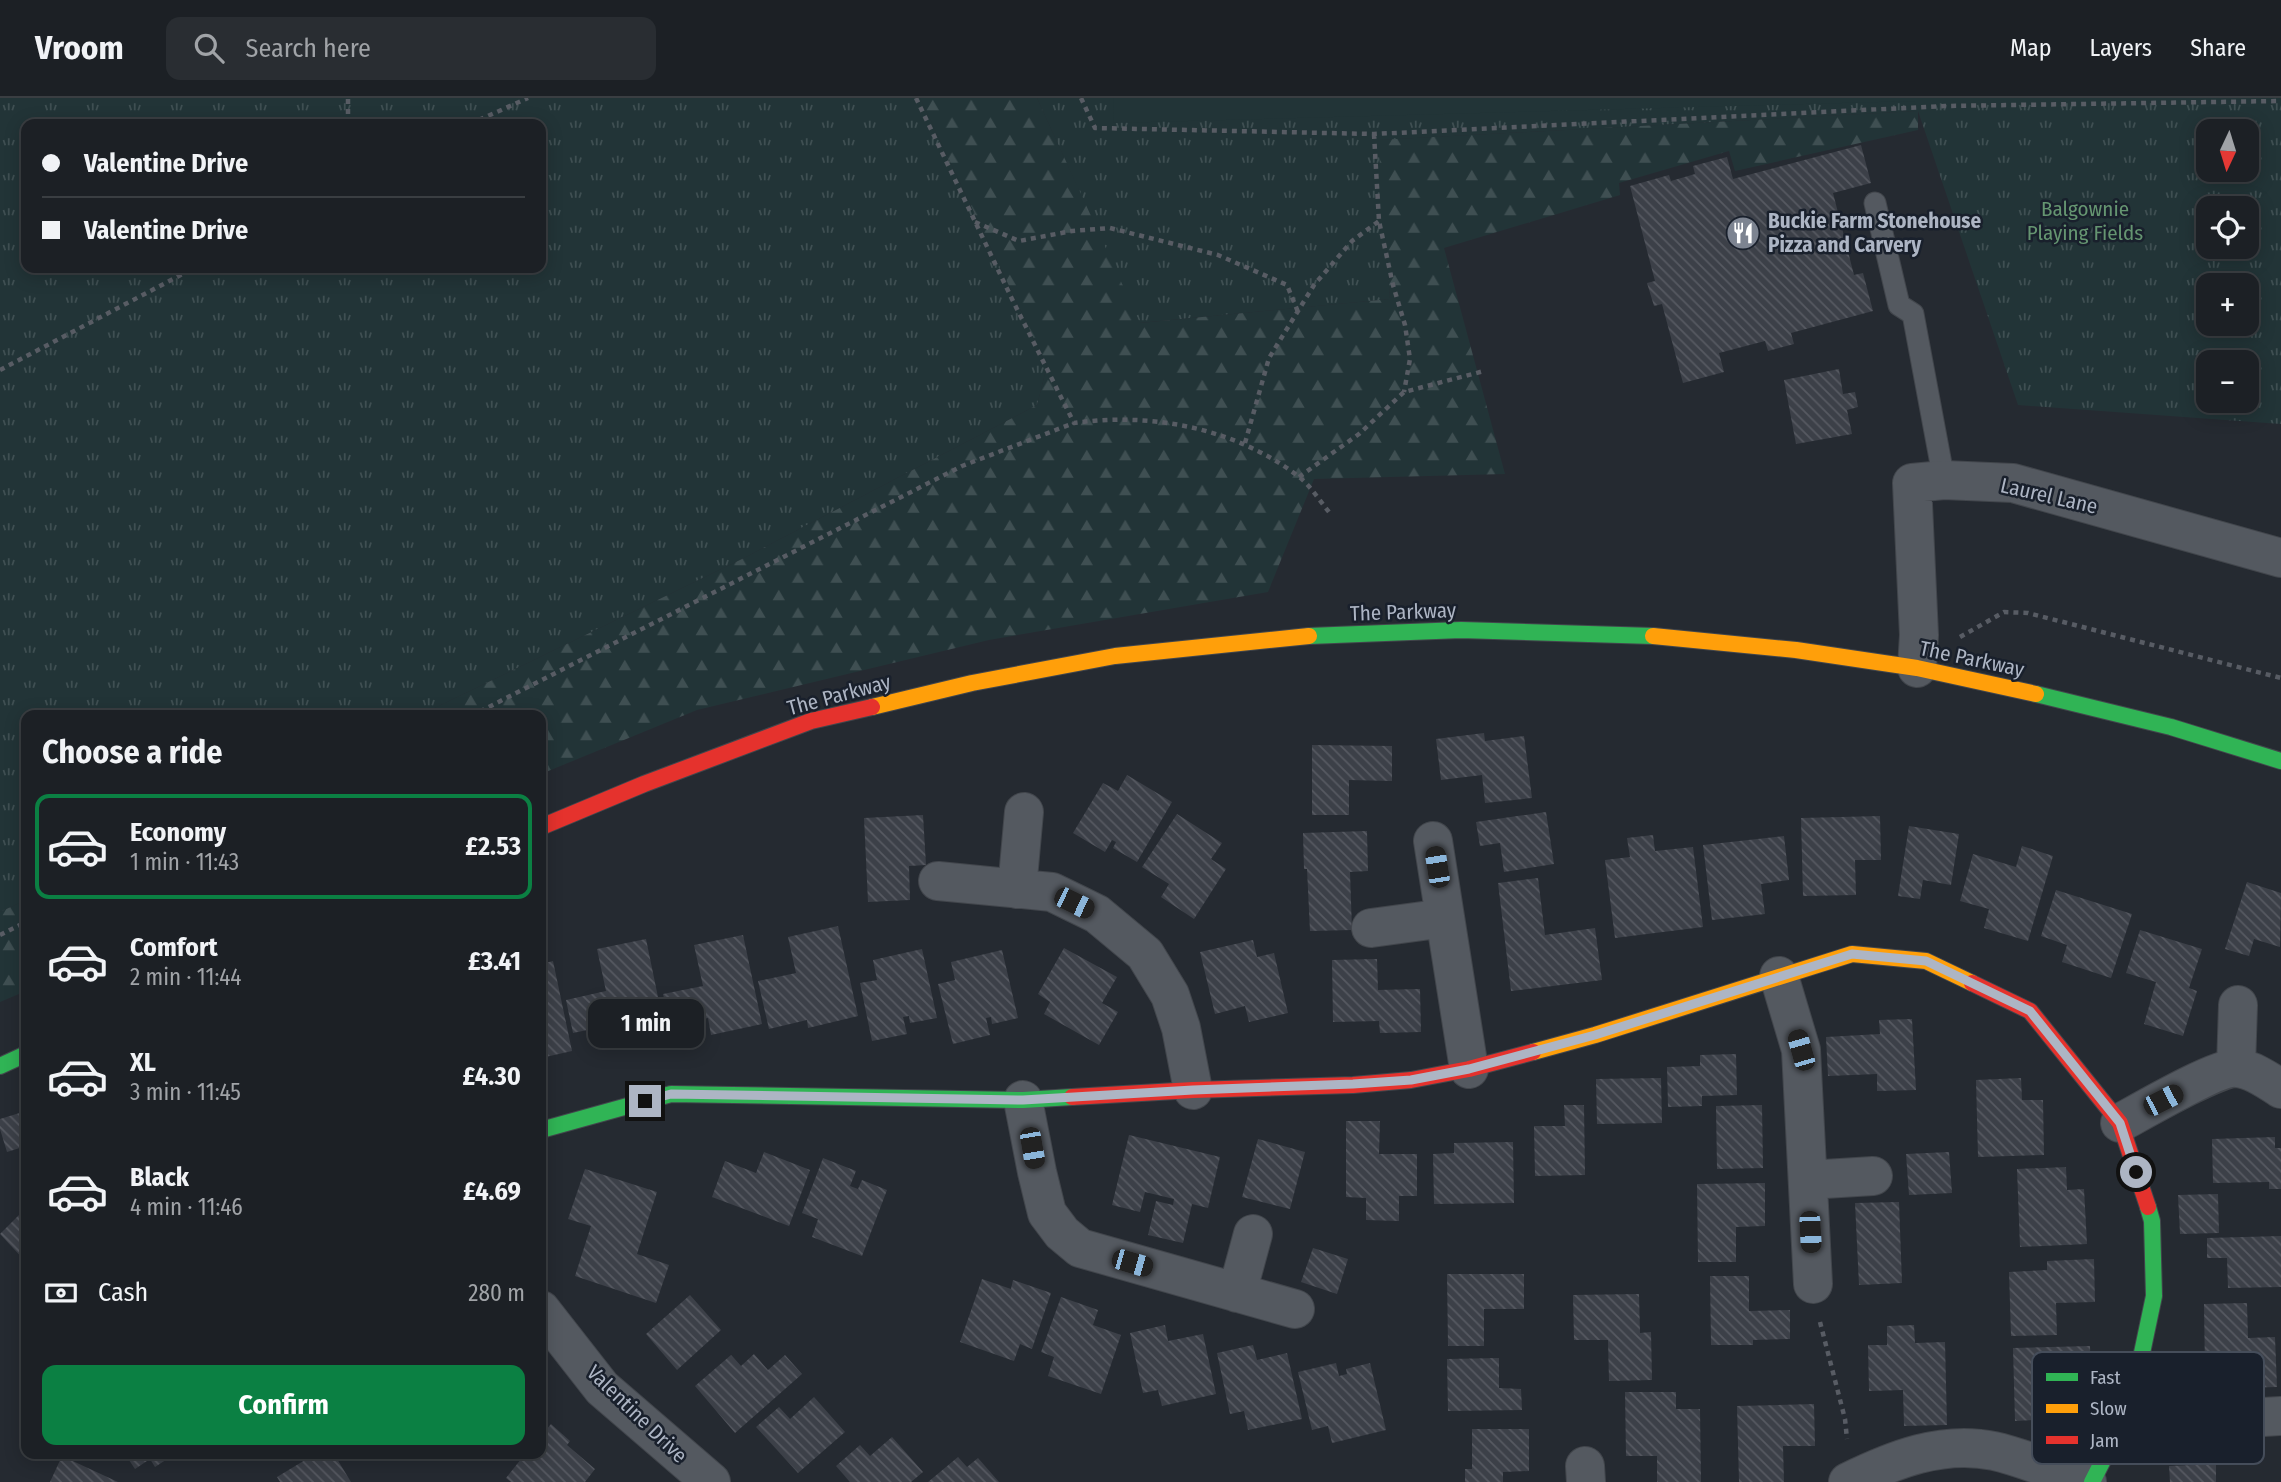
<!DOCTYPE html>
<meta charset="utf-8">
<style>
:root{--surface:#1c2025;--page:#292d32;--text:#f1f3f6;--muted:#a0a3a7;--line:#3a3e42;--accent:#0b8043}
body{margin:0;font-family:"Fira Sans Condensed",sans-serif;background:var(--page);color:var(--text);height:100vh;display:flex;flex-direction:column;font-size:26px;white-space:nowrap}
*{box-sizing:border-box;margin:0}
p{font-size:23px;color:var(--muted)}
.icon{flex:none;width:38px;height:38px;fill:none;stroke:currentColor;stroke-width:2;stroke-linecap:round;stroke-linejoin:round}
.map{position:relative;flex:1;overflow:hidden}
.details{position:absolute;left:21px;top:612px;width:525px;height:749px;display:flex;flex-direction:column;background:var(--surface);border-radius:14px;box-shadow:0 4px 18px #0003,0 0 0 2px var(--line)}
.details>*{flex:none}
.guide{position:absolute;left:21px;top:21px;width:525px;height:154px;border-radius:14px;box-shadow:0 4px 18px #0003,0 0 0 2px var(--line);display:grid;align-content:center;height:154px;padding:0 21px;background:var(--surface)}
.needle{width:46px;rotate:184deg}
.fabs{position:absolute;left:2196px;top:21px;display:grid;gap:14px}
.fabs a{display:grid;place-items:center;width:63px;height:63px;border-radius:14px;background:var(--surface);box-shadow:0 4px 18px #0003,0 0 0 2px var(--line);font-size:35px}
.end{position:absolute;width:32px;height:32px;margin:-16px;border:9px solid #adb5c4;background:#111;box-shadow:0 0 0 4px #111}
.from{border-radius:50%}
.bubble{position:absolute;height:49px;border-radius:14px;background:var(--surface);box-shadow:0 4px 18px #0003,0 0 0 2px var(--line);font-size:23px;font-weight:700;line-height:49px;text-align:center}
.car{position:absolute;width:21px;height:42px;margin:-21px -10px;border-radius:9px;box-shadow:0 0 5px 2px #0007;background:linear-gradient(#222 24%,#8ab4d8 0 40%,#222 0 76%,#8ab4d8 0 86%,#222 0)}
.guide b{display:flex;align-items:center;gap:24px;height:66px;font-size:26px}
.guide b+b{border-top:2px solid var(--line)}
.guide i{width:18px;height:18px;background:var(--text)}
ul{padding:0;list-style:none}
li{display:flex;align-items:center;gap:21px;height:105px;margin:0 14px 10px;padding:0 7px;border:4px solid transparent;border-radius:14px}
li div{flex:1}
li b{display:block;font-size:26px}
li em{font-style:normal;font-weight:700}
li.selected{border-color:var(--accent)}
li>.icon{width:63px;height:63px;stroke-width:1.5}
h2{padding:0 21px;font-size:32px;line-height:84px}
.pay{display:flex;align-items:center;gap:18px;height:77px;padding:0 21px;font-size:26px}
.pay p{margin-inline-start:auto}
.cta{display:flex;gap:14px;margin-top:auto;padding:14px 21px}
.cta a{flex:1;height:80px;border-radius:14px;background:var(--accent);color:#fff;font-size:28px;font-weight:700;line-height:80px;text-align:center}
header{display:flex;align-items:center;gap:42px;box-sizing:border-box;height:98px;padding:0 35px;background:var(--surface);border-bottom:2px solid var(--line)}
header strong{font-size:33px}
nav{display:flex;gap:38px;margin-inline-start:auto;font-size:24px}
.search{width:490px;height:63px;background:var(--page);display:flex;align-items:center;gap:18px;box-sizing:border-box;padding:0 24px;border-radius:14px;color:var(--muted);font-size:26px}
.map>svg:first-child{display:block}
</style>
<header>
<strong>Vroom</strong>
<div class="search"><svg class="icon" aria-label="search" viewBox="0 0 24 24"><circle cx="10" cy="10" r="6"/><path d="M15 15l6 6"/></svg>Search here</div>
<nav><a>Map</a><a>Layers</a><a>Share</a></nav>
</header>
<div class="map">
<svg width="2281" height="1384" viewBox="0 0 2281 1384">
<defs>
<pattern id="grass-tufts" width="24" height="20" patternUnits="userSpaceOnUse" patternTransform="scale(1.75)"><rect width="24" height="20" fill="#223437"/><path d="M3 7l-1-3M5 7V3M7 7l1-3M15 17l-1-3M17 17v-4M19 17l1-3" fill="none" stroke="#3f4f52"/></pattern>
<pattern id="forest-firs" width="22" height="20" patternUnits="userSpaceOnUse" patternTransform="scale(1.75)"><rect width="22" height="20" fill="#223437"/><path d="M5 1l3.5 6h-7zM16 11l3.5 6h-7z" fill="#3f4f52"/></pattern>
<pattern id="building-back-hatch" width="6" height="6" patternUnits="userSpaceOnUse" patternTransform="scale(1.75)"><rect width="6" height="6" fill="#3c4048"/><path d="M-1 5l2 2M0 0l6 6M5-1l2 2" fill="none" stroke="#565961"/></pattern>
</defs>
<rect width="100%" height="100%" fill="#252a31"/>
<path fill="url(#grass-tufts)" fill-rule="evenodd" d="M0,0H920L1047,268L1037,307L742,461L418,618H26V802L0,814ZM26,26H541V170H26Z
M1037,0H2281V326L2018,307L1918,13L1379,42L1390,201L1139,225ZM2208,33H2247V72H2208ZM2208,110H2247V149H2208ZM2208,187H2247V226H2208ZM2208,264H2247V303H2208Z"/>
<path fill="url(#forest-firs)" d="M920,0H1037L1140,225L1390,201L1378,42L1918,13V32L1735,73L1729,53L1619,85L1620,97L1444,150L1505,376L1314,381L1268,494L989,542L697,612L541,676V618H418L742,461L1037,307L1047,268Z
M26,802V893L0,904V814Z"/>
<path fill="#223437" d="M1113,0H1916V3L1114,25Z"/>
<path fill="url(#building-back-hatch)" d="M1861,47L1871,85L1833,95L1854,177L1863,175L1873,213L1791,235L1794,246L1768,253L1765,243L1719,255L1724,274L1683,285L1662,206L1654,208L1647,185L1655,183L1630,88L1669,77L1671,83L1695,76L1693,68L1727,59L1733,81Z
M1839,271L1843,296L1855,294L1858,309L1847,312L1852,336L1796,346L1784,282Z
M1484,635L1485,643L1524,638L1532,700L1485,705L1482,677L1441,682L1436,641Z
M1312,647L1392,648V683L1349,682V717H1312Z
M1127,677L1172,704L1137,764L1113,750L1116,744L1112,742L1105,754L1073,735L1103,685L1118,693Z
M1546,714L1554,766L1504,774L1500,745L1480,748L1476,724Z
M1177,716L1222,745L1211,761L1226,771L1194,821L1161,799L1169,786L1142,769Z
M923,717L926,767L909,768L910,802L868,804L864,720Z
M1880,718L1881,762H1855L1856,797L1803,798L1801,720Z
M1909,728L1959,736L1951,787L1923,782L1920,801L1898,798Z
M1367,733L1368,773L1350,774L1352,832L1310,833L1307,771H1304L1303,735Z
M1653,737L1655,753L1693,749L1703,829L1615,840L1605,762L1630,759L1627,740Z
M1784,738L1789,782L1761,786L1765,816L1712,822L1703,747Z
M2022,748L2053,758L2028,843L1984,830L1989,811L1960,803L1973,756L2016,769Z
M1538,780L1545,837L1595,830L1602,882L1511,893L1498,785Z
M2247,784L2281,795L2280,849L2254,841L2249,858L2225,851Z
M2056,792L2132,816L2111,880L2062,864L2067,847L2041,838Z
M838,828L858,918L808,930L807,922L769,931L758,883L796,875L788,839Z
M2140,832L2202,851L2189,890L2197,893L2183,938L2144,926L2156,884L2126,875Z
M743,837L762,926L711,937L708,920L670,928L663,896L703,888L694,847Z
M646,841L665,933L615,943L611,927L573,935L566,902L606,893L597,851Z
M1253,842L1257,859L1274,855L1288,915L1249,924L1245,908L1215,916L1200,854Z
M1064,850L1117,879L1102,905L1118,914L1099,947L1044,916L1050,904L1038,896Z
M922,851L937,920L910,925L909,918L903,919L907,936L872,943L860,885L877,882L873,862Z
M1002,852L1018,920L992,926L991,919L986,920L990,937L953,946L938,886L955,882L951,864Z
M1377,861L1378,892L1420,891L1421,934L1380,935L1379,923L1333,924L1332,862Z
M553,863L572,953L541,960V866Z
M1912,921L1916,992L1877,993V976L1828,978L1826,939L1880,936L1879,922Z
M1736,956L1737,997L1702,998V1008L1668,1009L1667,969L1700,968V957Z
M1661,980L1662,1025L1597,1026L1596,981Z
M2021,980L2022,1002H2043L2044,1057L1978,1059L1976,982Z
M1564,1007H1584L1585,1077L1535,1078L1534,1028H1565Z
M1762,1007L1763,1070L1717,1071L1716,1008Z
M26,1013V1048L7,1054L0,1031V1021Z
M1346,1023H1380L1379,1056H1417V1098H1399V1123L1366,1122V1100L1346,1099Z
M1129,1037L1220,1059L1208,1110L1192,1106L1183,1145L1148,1137L1156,1103L1173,1107L1174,1101L1145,1094L1140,1114L1112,1107Z
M2275,1039V1050H2281V1091H2269V1084L2213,1085L2212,1041Z
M1258,1041L1305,1054L1290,1111L1242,1099Z
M1513,1044L1514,1105L1434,1106L1433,1056L1454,1055V1045Z
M764,1054L810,1072L789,1128L712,1099L725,1063L756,1075Z
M1949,1054L1952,1095L1909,1097L1906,1056Z
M823,1060L856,1073L850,1088L858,1091L862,1082L887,1092L862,1158L812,1139L818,1121L802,1115Z
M2066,1069L2067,1092L2084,1091L2087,1146L2020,1149L2017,1071Z
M585,1071L657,1094L637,1156L669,1167L656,1205L575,1178L591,1128L568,1121Z
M1765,1085V1128L1736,1129V1164H1698L1697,1086Z
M2218,1096L2219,1135L2180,1136L2178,1097Z
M1899,1104L1902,1185L1859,1187L1855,1105Z
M20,1116L26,1123V1164L0,1136Z
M2281,1138V1189L2228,1190L2227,1160H2207V1140Z
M1313,1150L1348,1161L1337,1196L1301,1184Z
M2094,1161L2095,1204L2056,1205L2057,1237L2011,1238L2009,1174L2047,1172V1163Z
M1447,1176H1524V1211H1484V1248H1448Z
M1710,1178H1749V1213L1790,1212V1241L1753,1242V1247H1711Z
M982,1181L1011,1191L1013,1182L1051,1195L1032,1251L1020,1246L1014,1263L960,1244Z
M1639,1196L1640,1235L1651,1234L1652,1282L1609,1283L1608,1242H1574L1573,1197Z
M690,1197L721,1232L677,1272L646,1236Z
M1061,1199L1098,1212L1093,1227L1121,1237L1101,1296L1048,1278L1054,1259L1041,1254Z
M2247,1205L2248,1240L2275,1239L2277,1289L2241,1290V1283H2216V1273L2205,1274L2204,1206Z
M1165,1227L1168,1243L1203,1236L1216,1296L1162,1308L1158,1292L1143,1295L1130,1235Z
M1914,1227L1915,1245L1945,1244L1947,1327L1904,1328L1903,1292L1869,1293L1868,1247H1887V1228Z
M1253,1247L1257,1262L1287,1255L1302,1321L1248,1332L1244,1313L1230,1316L1217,1255Z
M2090,1248L2091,1283L2052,1284L2053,1321L2015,1323L2013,1250Z
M754,1256L768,1272L785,1257L802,1276L735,1335L695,1288L731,1257L741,1268Z
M1499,1260V1290L1521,1291L1522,1312L1448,1313L1447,1261Z
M1336,1265L1339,1278L1347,1276L1346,1271L1370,1265L1386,1332L1332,1345L1328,1328L1312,1332L1298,1274Z
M1625,1294H1676V1311H1700L1701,1384H1657V1358H1626Z
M814,1299L845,1334L798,1375L756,1329L779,1309L790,1321Z
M1814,1306L1815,1348H1783L1784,1384H1739L1737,1308Z
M551,1326L570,1343L567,1347L595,1371L585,1384H511L506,1380L525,1356H541V1338Z
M1472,1331H1529V1373L1503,1374V1384H1465V1371H1472Z
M892,1339L923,1374L911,1384H850L836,1368L860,1347L870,1358Z
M125,1356H175L155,1369L150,1361L135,1371Z
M315,1356H334L351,1384H280L277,1379Z
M62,1358L118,1384H50Z
M958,1359L967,1369L978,1360L999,1384H928Z
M2216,1366V1384H2170L2169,1368Z"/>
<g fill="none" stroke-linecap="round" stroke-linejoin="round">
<defs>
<path id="lane" d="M1875,105L1899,207L1913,216L1944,382"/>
<path id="street" d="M1917,570L1919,537L1912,385L1944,382L2013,385L2281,460
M1433,743L1469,971
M938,783L1052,794L1097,816L1145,856L1170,897L1181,930L1193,992
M1017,791L1024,714
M1371,830L1445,820
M1779,878L1801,952L1813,1186
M2236,969L2238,907
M1023,1002L1037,1074L1047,1115L1062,1135L1080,1150L1295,1211
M2120,1025C2140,1014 2219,968 2237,970C2252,971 2269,983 2281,991
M1808,1082L1873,1078
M1237,1195L1253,1136
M541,1212L602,1290L711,1384
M2131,1307L2263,1319L2281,1318
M1585,1368L1586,1384
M1848,1384C1893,1362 1942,1342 1994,1353C2025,1360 2056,1374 2087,1384"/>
<path id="fast" d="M1309,538L1461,532L1653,538
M2036,596L2171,629L2281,663
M0,968L26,956
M541,1032L671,996L1023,1002L1072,999
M2092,1384L2131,1307L2154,1198L2152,1123L2148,1109"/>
<path id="slow" d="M1653,538L1796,552L1917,570L2036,596
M872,609L972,585L1115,558L1309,538
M1533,954L1595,937L1852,856L1926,863L1972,885"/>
<path id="jam" d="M541,729L644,686L811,623L872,609
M1972,885L2030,913L2120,1025L2148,1109
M1072,999L1193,992L1353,987L1411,982L1469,971L1533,954"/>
</defs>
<use href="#lane" stroke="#42464c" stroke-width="23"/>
<use href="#street" stroke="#42464c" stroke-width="40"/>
<use href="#fast" stroke="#42464c" stroke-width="18"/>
<use href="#slow" stroke="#42464c" stroke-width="18"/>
<use href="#jam" stroke="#42464c" stroke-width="18"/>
<path stroke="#585c64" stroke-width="4.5" stroke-dasharray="5 5" stroke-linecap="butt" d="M916,0L1012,201L1074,325C1151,314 1235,330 1298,378C1310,387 1319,402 1329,414
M1081,0L1095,30L1374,36L1945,8L2281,3
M348,26V0
M470,26L528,0
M1374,36L1379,123L1393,187L1405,227L1410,261L1404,294
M975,124L1019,143L1072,133L1110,130L1218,157L1287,187L1298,214
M0,272L194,170
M1245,345L1269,260L1314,187L1352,143L1379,123
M1299,379L1359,336L1404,294L1484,273
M1960,539L2004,514L2028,515L2281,580
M471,618L962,368L1074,325
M0,837L26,824
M1820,1224L1845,1321L1847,1341"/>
<use href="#lane" stroke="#545960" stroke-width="21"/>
<use href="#street" stroke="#545960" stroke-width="38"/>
<use href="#fast" stroke="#30b455" stroke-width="16"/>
<use href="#slow" stroke="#ff9f0a" stroke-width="16"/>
<use href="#jam" stroke="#e5322d" stroke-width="16"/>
</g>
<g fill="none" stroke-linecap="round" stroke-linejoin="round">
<path stroke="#adb5c4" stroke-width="9" d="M645,1003L671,996L1023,1002L1193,992L1353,986L1411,982L1469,971L1595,937L1852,856L1926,863L2030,913L2120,1025L2136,1074"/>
</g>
<defs>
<symbol id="restaurant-disc" viewBox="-11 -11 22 22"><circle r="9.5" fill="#7d8491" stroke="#19202c"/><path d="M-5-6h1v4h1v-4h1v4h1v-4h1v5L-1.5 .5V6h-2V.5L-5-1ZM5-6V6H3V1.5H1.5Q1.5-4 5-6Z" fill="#fff"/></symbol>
</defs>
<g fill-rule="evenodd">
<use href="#restaurant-disc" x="1724" y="116" width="38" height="38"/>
</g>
<g text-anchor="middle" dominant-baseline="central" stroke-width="5" stroke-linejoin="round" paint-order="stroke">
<g font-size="21" fill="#659571" stroke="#19202c">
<text x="2085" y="111">Balgownie<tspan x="2085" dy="24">Playing Fields</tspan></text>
</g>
<g font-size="21" font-weight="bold" fill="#adb5c4" stroke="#19202c" text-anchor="start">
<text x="1768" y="123">Buckie Farm Stonehouse<tspan x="1768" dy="24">Pizza and Carvery</tspan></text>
</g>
<g font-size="21" fill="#adb5c4" stroke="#19202c">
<text transform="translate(2049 398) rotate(13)">Laurel Lane</text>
<text transform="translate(1403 514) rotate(-2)">The Parkway</text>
<text transform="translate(1972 561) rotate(12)">The Parkway</text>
<text transform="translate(839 597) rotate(-15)">The Parkway</text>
<text transform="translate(637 1316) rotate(44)">Valentine Drive</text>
</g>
</g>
<rect x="2032" y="1254" width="232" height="112" rx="10" fill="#19202c" stroke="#454d5a" stroke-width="2"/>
<rect x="2046" y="1275" width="32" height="8" fill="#30b455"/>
<rect x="2046" y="1306" width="32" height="9" fill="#ff9f0a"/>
<rect x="2046" y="1338" width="32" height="8" fill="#e5322d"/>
<g font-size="19" fill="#adb5c4">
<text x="2090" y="1286">Fast</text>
<text x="2090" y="1317">Slow</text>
<text x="2090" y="1349">Jam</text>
</g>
</svg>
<div class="fabs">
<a><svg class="needle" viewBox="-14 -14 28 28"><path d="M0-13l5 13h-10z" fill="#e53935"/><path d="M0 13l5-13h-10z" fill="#a0a3a7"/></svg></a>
<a><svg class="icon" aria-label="locate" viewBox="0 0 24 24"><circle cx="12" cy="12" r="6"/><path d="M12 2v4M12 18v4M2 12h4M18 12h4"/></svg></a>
<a>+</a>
<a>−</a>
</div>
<i class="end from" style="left:2136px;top:1074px"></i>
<i class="end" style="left:645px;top:1003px"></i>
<div class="bubble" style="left:588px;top:901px;width:116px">1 min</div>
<i class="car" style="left:1437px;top:769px;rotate:351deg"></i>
<i class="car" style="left:1074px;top:805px;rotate:116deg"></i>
<i class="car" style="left:1801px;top:952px;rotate:344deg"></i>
<i class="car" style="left:2163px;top:1002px;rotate:63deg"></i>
<i class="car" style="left:1032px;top:1050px;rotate:170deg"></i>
<i class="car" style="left:1810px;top:1134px;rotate:177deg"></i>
<i class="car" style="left:1132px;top:1165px;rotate:106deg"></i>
<div class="guide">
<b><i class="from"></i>Valentine Drive</b>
<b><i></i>Valentine Drive</b>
</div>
<section class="details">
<h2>Choose a ride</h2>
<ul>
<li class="selected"><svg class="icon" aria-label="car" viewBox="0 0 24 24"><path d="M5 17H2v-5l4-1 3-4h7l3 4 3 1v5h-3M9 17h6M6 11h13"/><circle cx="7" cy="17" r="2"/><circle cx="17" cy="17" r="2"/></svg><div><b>Economy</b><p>1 min · 11:43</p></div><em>£2.53</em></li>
<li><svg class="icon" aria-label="car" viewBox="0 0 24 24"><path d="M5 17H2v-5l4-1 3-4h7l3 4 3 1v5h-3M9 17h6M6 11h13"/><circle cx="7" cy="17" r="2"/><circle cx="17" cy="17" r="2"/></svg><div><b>Comfort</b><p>2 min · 11:44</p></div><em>£3.41</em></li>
<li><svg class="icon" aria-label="car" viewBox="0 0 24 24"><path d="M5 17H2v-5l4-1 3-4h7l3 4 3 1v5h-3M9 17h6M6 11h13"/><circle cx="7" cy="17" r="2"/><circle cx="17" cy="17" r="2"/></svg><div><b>XL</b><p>3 min · 11:45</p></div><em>£4.30</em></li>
<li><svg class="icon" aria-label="car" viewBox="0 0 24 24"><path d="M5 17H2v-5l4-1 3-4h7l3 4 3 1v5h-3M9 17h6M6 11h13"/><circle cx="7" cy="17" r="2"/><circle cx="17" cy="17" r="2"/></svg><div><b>Black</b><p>4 min · 11:46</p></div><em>£4.69</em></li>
</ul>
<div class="pay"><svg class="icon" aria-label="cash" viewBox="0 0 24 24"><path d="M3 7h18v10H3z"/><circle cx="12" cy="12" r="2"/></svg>Cash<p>280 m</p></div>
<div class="cta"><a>Confirm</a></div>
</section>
</div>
